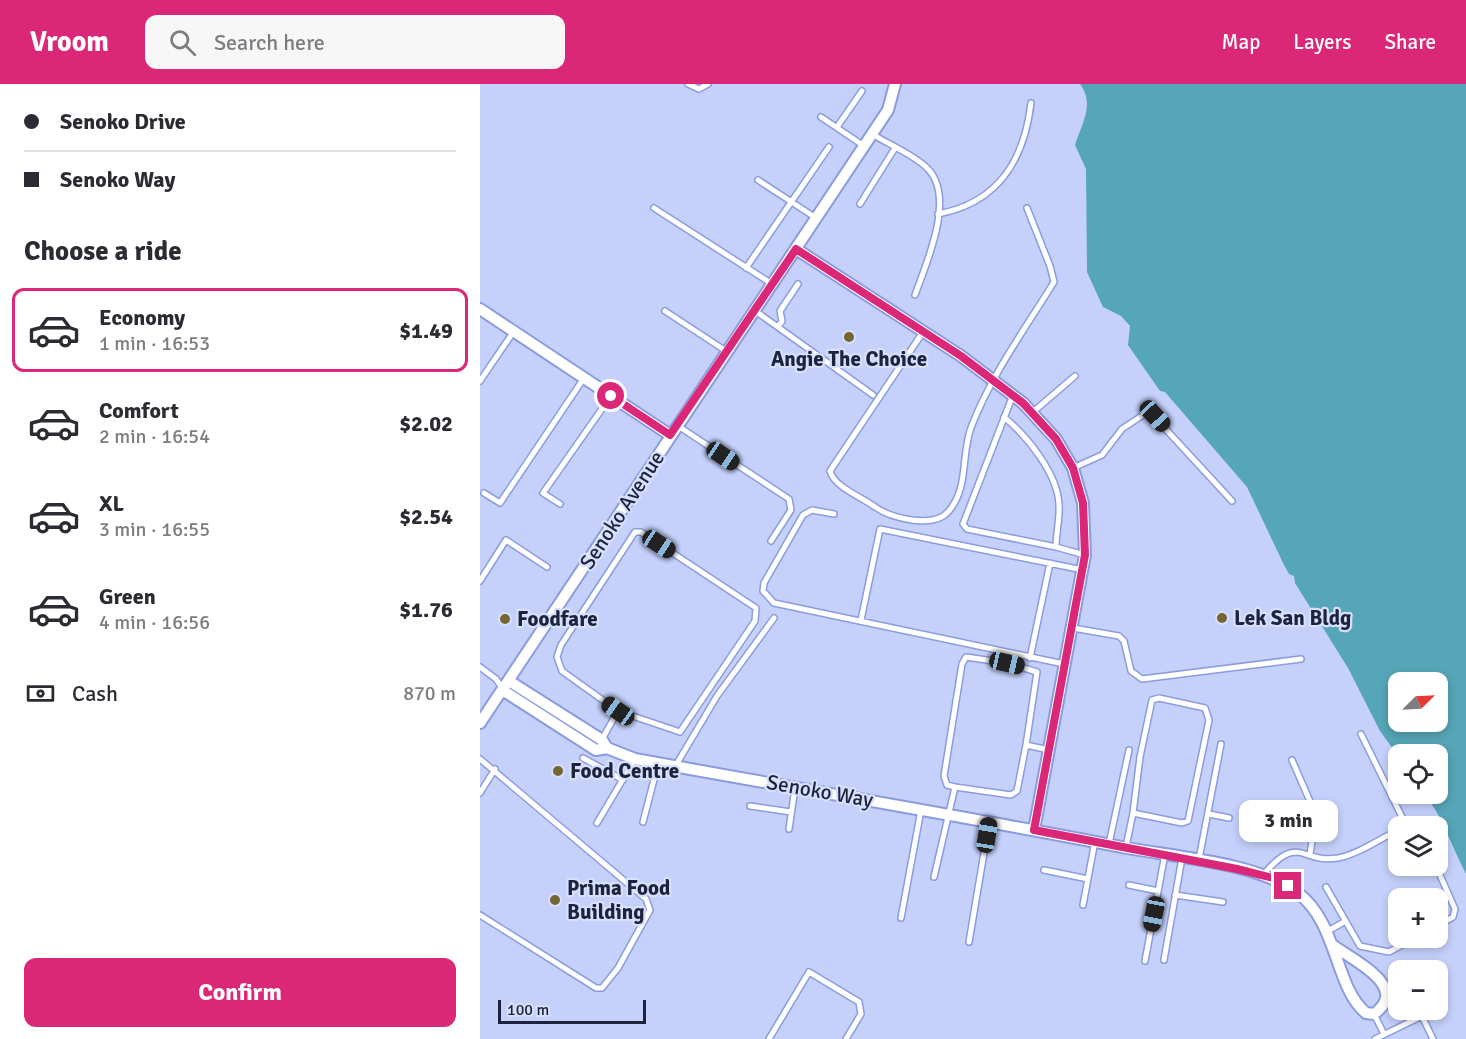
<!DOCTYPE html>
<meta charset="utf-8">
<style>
:root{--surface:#fff;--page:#f7f7f7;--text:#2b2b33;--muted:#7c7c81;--line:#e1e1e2;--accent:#db2777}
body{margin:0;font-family:Signika,sans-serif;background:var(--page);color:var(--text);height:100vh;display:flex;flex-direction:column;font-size:22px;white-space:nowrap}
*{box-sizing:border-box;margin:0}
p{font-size:20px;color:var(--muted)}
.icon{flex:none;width:33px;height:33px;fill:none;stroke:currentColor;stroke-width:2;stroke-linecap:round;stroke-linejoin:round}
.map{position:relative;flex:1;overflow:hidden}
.panel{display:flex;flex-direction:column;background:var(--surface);width:480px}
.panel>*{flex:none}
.top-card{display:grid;align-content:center;height:132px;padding:0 24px;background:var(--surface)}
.needle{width:39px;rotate:66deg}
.controls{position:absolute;left:908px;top:588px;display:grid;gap:12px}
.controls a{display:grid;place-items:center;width:60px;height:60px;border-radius:12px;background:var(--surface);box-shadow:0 3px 9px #0003;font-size:30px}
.scale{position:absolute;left:18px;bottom:15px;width:148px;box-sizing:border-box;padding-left:6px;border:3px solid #1d233d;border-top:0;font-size:16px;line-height:21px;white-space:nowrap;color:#1d233d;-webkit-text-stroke:4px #d6dffb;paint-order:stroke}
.end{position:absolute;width:27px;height:27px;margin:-14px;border:8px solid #db2777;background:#fff;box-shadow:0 0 0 3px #fff}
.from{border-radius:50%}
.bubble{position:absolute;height:42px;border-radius:12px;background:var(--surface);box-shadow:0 3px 9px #0003;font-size:20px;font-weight:700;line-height:42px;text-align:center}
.car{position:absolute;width:18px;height:36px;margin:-18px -9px;border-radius:8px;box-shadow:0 0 4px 2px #0007;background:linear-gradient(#222 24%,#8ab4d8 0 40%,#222 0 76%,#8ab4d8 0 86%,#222 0)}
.top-card b{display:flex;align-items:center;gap:21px;height:57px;font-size:22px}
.top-card b+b{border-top:2px solid var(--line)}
.top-card i{width:15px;height:15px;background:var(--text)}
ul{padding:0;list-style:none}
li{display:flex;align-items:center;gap:18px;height:84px;margin:0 12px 9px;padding:0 12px;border:3px solid transparent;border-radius:12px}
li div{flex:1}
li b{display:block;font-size:22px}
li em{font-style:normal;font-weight:700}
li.selected{border-color:var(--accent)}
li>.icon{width:54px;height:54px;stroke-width:1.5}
h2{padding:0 24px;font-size:27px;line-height:72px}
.pay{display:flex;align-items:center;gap:15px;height:66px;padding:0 24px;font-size:22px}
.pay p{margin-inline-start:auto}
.cta{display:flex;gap:12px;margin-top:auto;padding:12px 24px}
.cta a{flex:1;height:69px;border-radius:12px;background:var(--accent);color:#fff;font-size:24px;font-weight:700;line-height:69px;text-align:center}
header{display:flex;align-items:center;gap:36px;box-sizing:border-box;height:84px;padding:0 30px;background:var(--accent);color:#fff}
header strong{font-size:28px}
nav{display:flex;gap:33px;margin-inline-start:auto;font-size:21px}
.search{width:420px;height:54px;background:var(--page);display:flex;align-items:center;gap:15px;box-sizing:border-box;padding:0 21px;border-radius:12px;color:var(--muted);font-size:22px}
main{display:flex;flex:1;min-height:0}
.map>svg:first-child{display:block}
</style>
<header>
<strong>Vroom</strong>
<div class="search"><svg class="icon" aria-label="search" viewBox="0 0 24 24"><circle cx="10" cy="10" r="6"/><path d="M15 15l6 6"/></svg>Search here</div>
<nav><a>Map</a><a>Layers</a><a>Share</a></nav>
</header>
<main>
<section class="panel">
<div class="top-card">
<b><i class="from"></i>Senoko Drive</b>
<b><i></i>Senoko Way</b>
</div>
<h2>Choose a ride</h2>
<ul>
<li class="selected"><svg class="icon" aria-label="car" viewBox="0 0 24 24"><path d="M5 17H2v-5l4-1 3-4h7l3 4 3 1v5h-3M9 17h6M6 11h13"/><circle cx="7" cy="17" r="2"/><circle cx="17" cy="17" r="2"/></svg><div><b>Economy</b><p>1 min · 16:53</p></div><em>$1.49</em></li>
<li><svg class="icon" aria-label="car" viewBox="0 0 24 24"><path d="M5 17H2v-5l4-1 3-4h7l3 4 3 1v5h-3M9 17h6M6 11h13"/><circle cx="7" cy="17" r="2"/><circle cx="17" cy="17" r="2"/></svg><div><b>Comfort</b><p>2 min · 16:54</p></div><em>$2.02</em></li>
<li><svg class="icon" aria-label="car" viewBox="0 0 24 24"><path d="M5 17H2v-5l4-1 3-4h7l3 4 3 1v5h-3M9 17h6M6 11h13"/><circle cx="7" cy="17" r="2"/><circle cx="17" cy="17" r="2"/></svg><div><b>XL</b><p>3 min · 16:55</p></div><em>$2.54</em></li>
<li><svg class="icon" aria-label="car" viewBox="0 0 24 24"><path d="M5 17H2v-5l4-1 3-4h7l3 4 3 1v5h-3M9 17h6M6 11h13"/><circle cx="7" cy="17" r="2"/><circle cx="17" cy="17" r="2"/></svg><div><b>Green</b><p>4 min · 16:56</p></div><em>$1.76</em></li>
</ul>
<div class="pay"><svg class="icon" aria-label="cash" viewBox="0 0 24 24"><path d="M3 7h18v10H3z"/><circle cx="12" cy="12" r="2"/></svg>Cash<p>870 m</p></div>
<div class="cta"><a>Confirm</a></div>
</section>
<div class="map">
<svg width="986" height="955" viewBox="0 0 986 955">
<rect width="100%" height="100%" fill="#c5d1fb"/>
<path fill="#55a6b6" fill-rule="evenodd" d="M600,0H986V790C972,763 963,734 945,710H957V670L918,672L900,647L868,584L815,499L814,492L809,490L804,481L767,403L685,308L680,307L648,261L650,242L641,232L623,223L607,188L606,85L595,61C602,39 615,20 600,0ZM918,598H957V638H918Z"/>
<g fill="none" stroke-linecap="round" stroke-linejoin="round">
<defs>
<path id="lane" d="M208,0L219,5L228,0
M341,33L384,62
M357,43L382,7
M392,50C408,60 436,72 448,85C476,114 446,180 435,211
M278,96L336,134
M380,120L415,64
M174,124L292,200
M458,130C518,119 544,77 551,19
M266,184L349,63
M274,226L393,311
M185,227L246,267
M298,243L302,237L300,227L318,200
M443,248L350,387C354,403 382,413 395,423C411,434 453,445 468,428C490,403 480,370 492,341C512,290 545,245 574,198L570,182L547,124
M0,297L34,247
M533,311L483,440L487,445L576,463
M553,328L595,292
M524,333C547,352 578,390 579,421C580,435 576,449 576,463L605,471
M198,342L309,415L311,426L291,457
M593,384L622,371L642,345L669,327L752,417
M4,409L20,419L104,294
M80,420L63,409L131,312
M354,430L332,426L323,431L284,499L283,507L294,519L584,580
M155,448H161L276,524L275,537L200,648L138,627L82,587L77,573L81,561Z
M0,497L26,456L67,483
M381,536L400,445L603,486
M593,544L639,552L644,557L651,587L662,595L821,575
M550,574L570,479
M0,583L16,595L22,604
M881,650L923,735V742
M121,657L138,627
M103,674L143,696
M0,675L166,815L170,826L138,884L122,904H116L0,831
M812,676L836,731L830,770
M196,681L237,612L294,534
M475,703L467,701L464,692L482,580L486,573L527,579L557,588L546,661
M0,709L15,685
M270,722L311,728
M729,730L749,734
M163,738L178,680
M117,739L155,675
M309,745L315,704
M629,760L649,666
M646,763L653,729L702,739L708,737L729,636L725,624L679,614L672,616L660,673L653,729
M719,775L741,660
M956,782L975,825L973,833L957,842
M564,786L608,795
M783,791C819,748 821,780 858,774C878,770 900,755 918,746
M454,793L475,703L531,711L537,707L546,661L569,666
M649,801L678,807
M846,803L880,862L909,868L935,854
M695,811L743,818
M603,821L615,757
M421,834L441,726
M846,848L864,838
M489,858L509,739
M684,876L702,774
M665,877L685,770
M941,886L951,882
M905,905L918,899
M939,926L953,955
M894,930L904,950
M289,955L329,888L379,918L381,930L366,955
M895,955L942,932"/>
<path id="street" d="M316,165L481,272L543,319L576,355L593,384L603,419L605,471L554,746
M0,225L190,351
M29,597L122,656L127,664
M24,607L116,666L127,664L155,675C319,705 483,732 647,764C696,773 778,779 818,809C858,839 855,904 886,929L894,930C931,903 874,877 854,862
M0,639L408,26L415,0"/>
</defs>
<use href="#lane" stroke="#8b9cde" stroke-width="8"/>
<use href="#street" stroke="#8b9cde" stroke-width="14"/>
<use href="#lane" stroke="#fff" stroke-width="5"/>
<use href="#street" stroke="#fff" stroke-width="10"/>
</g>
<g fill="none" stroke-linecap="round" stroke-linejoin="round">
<path stroke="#db2777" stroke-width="8" d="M131,312L190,351L316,165L481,272L543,319L576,355L593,384L603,419L605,471L554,746L757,785L793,794L808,802"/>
</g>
<g fill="#756533" stroke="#d6dffb" stroke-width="2">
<circle cx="369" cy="253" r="6"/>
<circle cx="742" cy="534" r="6"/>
<circle cx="25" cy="535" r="6"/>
<circle cx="78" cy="687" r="6"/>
<circle cx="75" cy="816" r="6"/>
</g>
<g text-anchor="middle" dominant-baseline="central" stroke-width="4.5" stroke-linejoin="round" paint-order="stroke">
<g font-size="21" font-weight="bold" fill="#1d233d" stroke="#d6dffb" text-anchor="start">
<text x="369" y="275" text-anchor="middle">Angie The Choice</text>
<text x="754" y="534">Lek San Bldg</text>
<text x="37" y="535">Foodfare</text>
<text x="90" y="687">Food Centre</text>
<text x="87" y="804">Prima Food<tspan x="87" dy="24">Building</tspan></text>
</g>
<g font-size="21" fill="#1d233d" stroke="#d6dffb">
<text transform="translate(142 426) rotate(-57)">Senoko Avenue</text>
<text transform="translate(340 707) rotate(10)">Senoko Way</text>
</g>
</g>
</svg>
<div class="controls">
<a><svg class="needle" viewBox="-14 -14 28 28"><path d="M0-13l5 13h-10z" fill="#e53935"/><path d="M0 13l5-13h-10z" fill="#7c7c81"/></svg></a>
<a><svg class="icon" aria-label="locate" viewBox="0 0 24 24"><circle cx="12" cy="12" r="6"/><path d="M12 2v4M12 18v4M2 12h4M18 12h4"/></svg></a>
<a><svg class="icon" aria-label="layers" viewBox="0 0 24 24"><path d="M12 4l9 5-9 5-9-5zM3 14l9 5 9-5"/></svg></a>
<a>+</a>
<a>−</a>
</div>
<div class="scale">100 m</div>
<i class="end from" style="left:131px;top:312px"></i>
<i class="end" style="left:808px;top:802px"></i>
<div class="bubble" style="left:759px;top:716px;width:99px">3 min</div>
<i class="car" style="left:675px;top:332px;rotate:137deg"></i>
<i class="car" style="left:243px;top:372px;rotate:124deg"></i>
<i class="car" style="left:179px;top:460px;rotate:123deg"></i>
<i class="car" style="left:527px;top:579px;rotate:103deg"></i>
<i class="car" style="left:138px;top:627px;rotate:305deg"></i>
<i class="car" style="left:507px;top:751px;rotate:9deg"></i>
<i class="car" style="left:674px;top:830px;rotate:191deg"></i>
</div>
</main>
